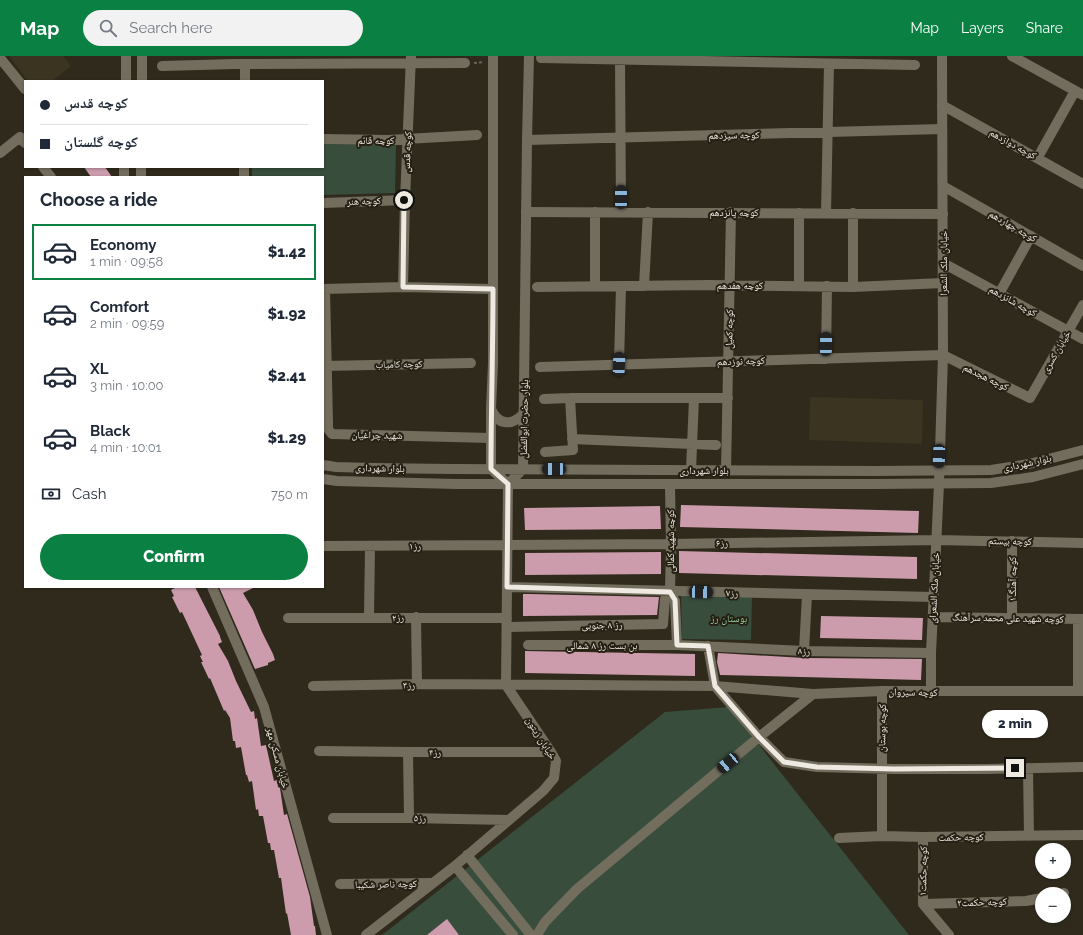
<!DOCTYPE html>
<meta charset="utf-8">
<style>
:root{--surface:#fff;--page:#f2f2f3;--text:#1f2937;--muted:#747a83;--line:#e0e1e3;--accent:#0b8043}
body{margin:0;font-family:Raleway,"Noto Naskh Arabic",sans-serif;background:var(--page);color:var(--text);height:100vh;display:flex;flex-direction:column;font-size:15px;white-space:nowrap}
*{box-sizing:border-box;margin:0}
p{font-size:13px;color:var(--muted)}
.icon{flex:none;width:22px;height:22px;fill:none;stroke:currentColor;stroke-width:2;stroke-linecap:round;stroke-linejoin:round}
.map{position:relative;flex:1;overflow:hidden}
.drawer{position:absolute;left:24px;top:120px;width:300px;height:412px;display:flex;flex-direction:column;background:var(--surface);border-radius:0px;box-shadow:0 1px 3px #0004}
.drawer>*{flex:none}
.hud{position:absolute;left:24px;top:24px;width:300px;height:88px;border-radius:0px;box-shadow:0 1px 3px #0004;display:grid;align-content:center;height:88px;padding:0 16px;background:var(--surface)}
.fabs{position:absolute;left:1035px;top:787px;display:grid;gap:8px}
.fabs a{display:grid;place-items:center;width:36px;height:36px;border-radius:50%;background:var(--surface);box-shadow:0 1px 3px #0004;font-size:20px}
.end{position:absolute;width:18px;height:18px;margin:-9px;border:5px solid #eeeae2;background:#111;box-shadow:0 0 0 2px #111}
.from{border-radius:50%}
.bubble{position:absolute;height:28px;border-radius:14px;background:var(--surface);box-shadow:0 1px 3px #0004;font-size:13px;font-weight:800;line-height:28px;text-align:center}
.car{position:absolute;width:12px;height:24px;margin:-12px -6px;border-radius:5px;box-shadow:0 0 3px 1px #0007;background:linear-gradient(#222 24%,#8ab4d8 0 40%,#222 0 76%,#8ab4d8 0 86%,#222 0)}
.hud b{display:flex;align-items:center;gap:14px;height:38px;font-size:15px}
.hud b+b{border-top:1px solid var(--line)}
.hud i{width:10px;height:10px;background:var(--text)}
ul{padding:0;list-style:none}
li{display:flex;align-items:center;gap:12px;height:56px;margin:0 8px 6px;padding:0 8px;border:2px solid transparent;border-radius:0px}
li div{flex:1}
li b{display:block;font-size:15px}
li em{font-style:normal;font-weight:800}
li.active{border-color:var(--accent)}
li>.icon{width:36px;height:36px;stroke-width:1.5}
h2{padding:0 16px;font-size:18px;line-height:48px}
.pay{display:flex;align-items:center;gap:10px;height:44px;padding:0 16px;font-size:15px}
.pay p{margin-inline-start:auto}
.button{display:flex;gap:8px;margin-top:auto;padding:8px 16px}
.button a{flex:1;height:46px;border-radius:24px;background:var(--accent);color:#fff;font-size:16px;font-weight:800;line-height:46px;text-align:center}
header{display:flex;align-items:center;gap:24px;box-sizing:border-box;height:56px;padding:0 20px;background:var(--accent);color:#fff}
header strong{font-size:19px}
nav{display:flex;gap:22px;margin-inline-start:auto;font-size:14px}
.search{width:280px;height:36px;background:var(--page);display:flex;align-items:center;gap:10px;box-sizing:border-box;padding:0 14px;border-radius:22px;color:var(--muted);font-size:15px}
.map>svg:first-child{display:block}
</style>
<header>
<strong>Map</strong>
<div class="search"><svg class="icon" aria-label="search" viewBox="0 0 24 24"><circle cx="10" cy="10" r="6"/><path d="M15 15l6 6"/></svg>Search here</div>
<nav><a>Map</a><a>Layers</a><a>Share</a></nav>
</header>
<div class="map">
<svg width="1083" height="879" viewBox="0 0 1083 879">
<rect width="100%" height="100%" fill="#2f2a1c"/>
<path fill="#3b3420" d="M9,0H63L71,10L52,25H28Z
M810,341L923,344L922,388L809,384Z"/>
<path fill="#384d3c" d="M323,88L396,89L395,137L323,139V121H252V111H323Z
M681,539L752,541L751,584L682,583Z
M729,651L909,879H382L665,656Z"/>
<path fill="#cc9cac" d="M84,111H105L112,121H91Z
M681,449L919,455L918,477L680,471Z
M660,450L661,473L525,474L524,452Z
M679,495L917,501V523L679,517Z
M661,496V518L525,519V497Z
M177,531H195L220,580V581L222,586L218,588L228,605L236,625L251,656L254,655L255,663L257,662L261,690L266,689L274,725L277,724L278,731L280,732L284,759L287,758L310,841L314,870H315L316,879H291L287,857L286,858L281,822H279L274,794H271L270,787H268L263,760H259L258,753L256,754L252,725L249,726L247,719H246L241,691L236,692L235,685H233L230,662L225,654L224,655L210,622L209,623L201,606H203L200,600L202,599L182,556L180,557L172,541L174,540L171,534Z
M219,531H255L243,537L253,554L262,576L273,598L275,604L268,607V609L255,613Z
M523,538H530L659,541L657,559L523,560Z
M821,560L923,562L922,584L820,582Z
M525,595L695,598V620L525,617Z
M718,597L804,602L922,603L921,624L720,619L717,606Z
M447,863L459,879H427Z"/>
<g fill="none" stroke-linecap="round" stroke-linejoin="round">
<path stroke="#6a665a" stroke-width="2" stroke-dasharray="3 2" stroke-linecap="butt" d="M474,7L484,6"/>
<path stroke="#736d5e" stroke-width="10" d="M1012,0L1083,39
M0,2L25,33
M541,2L915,9
M620,4L621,156
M162,10L235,8L465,7
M245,25V8
M942,49L1083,128
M323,83L388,84L477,79
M527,84L942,73
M0,97L20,81L25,87
M1038,101L1075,35
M43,111L51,121
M244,111V121
M943,130L1083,210
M323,147L405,144
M526,156L943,158
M595,156V230
M826,157L829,8
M853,157V231
M943,207L1083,283
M644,230L648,156
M799,230V157
M403,231L405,144L411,0
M537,231L709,229L853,231L943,227
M323,233L403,231L493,233
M325,233L328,367V373L332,378L491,382
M999,238L1031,180
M826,303L827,230
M619,308L621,230
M323,310L471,307
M540,311L943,299L1030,342L1083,249
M544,343L570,342
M572,383L716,389
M545,396L573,394L570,342H728
M691,414L694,342
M726,415L731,156
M670,428L671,488L670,536L675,545L677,589
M1012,485V562
M323,490L671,488L937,484L1083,487
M212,531L264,651L327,879
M507,531L933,541
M369,561L370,491
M416,561L417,628
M933,561L1083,563
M288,562H507
M507,571L663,568L665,543L670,536
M528,589H677L804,595L931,597
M708,590L715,630L759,681L784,706L817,711L893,713H987L1083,711
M804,595L807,539
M313,630L417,628L715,630L813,638
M1078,635V563
M931,636V597L939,428
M319,695L408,696H551
M408,696L409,762
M1028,712L1029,780
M333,762H409L508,764
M882,780V635
M839,782L882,780L923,781L1083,779
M467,799L531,879
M455,810L513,879
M340,828L431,827
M1061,838L1064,837
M923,848L1026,845L1042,842
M923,848V781
M923,848L949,879
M366,879L455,810L543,735L554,722L556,705L551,696L506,629L508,428
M537,879L545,866L577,833L759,681L813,638L882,635H1083"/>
<path stroke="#736d5e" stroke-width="10" d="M939,428L943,299L942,0"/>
<path stroke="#736d5e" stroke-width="10" d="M493,0V307L491,353V413L508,428L523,413L527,84L529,0
M126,25V0
M142,25V0
M124,121V111
M141,121V111
M491,353C498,370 513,370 524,357
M323,409L336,411L372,412L452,413L876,415L991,414L1029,408L1083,394
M323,423L337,425L457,428H876L991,427L1033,421L1083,408"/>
</g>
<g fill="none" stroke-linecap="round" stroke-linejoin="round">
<path stroke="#eeeae2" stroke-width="5" d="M404,144L403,231L493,233C493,293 491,353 491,413L508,428L507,531L670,536L675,544L677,589L708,590L715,630L759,681L784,706L817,711L894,713L1015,712"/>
</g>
<g text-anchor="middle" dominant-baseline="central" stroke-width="4" stroke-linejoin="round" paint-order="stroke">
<g font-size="10" fill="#eeeae2" stroke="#252013">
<text transform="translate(734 79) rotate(-1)">کوچه سیزدهم</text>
<text x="376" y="84">کوچه قائم</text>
<text transform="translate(1013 88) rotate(29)">کوچه دوازدهم</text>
<text transform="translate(407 96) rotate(-87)">کوچه قدس</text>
<text transform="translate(364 145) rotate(-2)">کوچه هنر</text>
<text x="734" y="156">کوچه پانزدهم</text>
<text transform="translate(1013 170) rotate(30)">کوچه چهاردهم</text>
<text transform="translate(943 207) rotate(-90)">خیابان ملک الشعرا</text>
<text x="740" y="229">کوچه هفدهم</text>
<text transform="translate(1013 245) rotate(29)">کوچه شانزدهم</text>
<text transform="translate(729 273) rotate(-89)">کوچه کمیل</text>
<text transform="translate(1056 296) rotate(-60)">خیابان کسری</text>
<text transform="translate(741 305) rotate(-2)">کوچه نوزدهم</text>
<text transform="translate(399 308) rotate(-1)">کوچه کامیاب</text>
<text transform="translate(986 321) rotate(26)">کوچه هجدهم</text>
<text transform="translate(524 363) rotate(-89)">بلوار حضرت ابوالفضل</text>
<text transform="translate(377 379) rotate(1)">شهید چراغیان</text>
<text transform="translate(1027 407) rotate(-12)">بلوار شهرداری</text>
<text transform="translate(380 412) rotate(1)">بلوار شهرداری</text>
<text x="704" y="414">بلوار شهرداری</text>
<text transform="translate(670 485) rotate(-90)">کوچه شهید کمالی</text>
<text transform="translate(1010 485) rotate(1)">کوچه بیستم</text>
<text transform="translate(722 487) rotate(-1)">رز۶</text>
<text transform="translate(415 490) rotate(-1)">رز۱</text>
<text transform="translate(1012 523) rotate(-90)">کوچه آهنگ۱</text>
<text transform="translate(934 532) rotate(-87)">خیابان ملک الشعرای</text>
<text transform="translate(732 537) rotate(2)">رز۷</text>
<text x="398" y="561">رز۲</text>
<text transform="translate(1008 562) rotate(1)">کوچه شهید علی محمد سرآهنگ</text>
<text transform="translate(602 569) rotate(-1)">رز ۸ جنوبی</text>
<text x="602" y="589">بن بست رز ۸ شمالی</text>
<text transform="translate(804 595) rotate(2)">رز۸</text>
<text transform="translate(409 629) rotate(-1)">رز۳</text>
<text transform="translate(913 636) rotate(1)">کوچه سیروان</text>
<text transform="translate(882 672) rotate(-89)">کوچه بوستان</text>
<text transform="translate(541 682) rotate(58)">خیابان زیتون</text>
<text x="435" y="696">رز۴</text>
<text transform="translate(278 702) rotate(75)">خیابان مسکن مهر</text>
<text transform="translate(420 762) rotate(2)">رز۵</text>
<text transform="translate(961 781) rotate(-1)">کوچه حکمت</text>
<text transform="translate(923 815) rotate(-89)">کوچه حکمت۱</text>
<text transform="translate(386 828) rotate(-1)">کوچه ناصر شکیبا</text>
<text transform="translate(982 846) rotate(-2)">کوچه حکمت۲</text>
</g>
<g font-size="10" fill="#98d4a5" stroke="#252013">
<text x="729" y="562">بوستان رز</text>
</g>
</g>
</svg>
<div class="fabs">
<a>+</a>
<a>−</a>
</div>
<i class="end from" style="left:404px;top:144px"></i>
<i class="end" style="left:1015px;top:712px"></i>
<div class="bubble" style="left:982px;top:654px;width:66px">2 min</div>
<i class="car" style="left:621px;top:141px;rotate:0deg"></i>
<i class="car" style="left:826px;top:288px;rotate:1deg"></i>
<i class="car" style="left:619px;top:308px;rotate:2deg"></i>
<i class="car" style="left:939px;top:400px;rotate:182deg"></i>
<i class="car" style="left:554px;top:413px;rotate:270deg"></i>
<i class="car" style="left:701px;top:536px;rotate:92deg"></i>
<i class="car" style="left:728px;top:707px;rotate:230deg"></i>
<div class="hud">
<b><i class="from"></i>کوچه قدس</b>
<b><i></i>کوچه گلستان</b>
</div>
<section class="drawer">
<h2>Choose a ride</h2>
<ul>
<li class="active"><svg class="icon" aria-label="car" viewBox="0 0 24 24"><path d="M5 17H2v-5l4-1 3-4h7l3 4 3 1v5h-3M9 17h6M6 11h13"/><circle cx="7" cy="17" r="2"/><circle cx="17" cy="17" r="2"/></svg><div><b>Economy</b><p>1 min · 09:58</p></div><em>$1.42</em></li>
<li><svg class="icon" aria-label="car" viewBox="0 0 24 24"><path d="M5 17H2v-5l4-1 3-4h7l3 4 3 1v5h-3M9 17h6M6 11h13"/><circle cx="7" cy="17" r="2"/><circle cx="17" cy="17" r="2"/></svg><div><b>Comfort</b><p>2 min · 09:59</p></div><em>$1.92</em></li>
<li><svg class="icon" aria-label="car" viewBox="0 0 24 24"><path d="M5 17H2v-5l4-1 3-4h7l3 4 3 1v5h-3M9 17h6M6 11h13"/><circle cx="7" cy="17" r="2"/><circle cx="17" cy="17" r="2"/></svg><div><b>XL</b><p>3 min · 10:00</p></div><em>$2.41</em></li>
<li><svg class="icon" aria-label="car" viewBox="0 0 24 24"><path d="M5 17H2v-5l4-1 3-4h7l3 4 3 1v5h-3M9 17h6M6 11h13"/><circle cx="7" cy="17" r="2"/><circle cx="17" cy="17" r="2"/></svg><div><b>Black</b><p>4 min · 10:01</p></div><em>$1.29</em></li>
</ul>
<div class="pay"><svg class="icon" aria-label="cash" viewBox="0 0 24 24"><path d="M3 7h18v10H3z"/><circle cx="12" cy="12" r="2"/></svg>Cash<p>750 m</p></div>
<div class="button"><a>Confirm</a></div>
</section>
</div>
